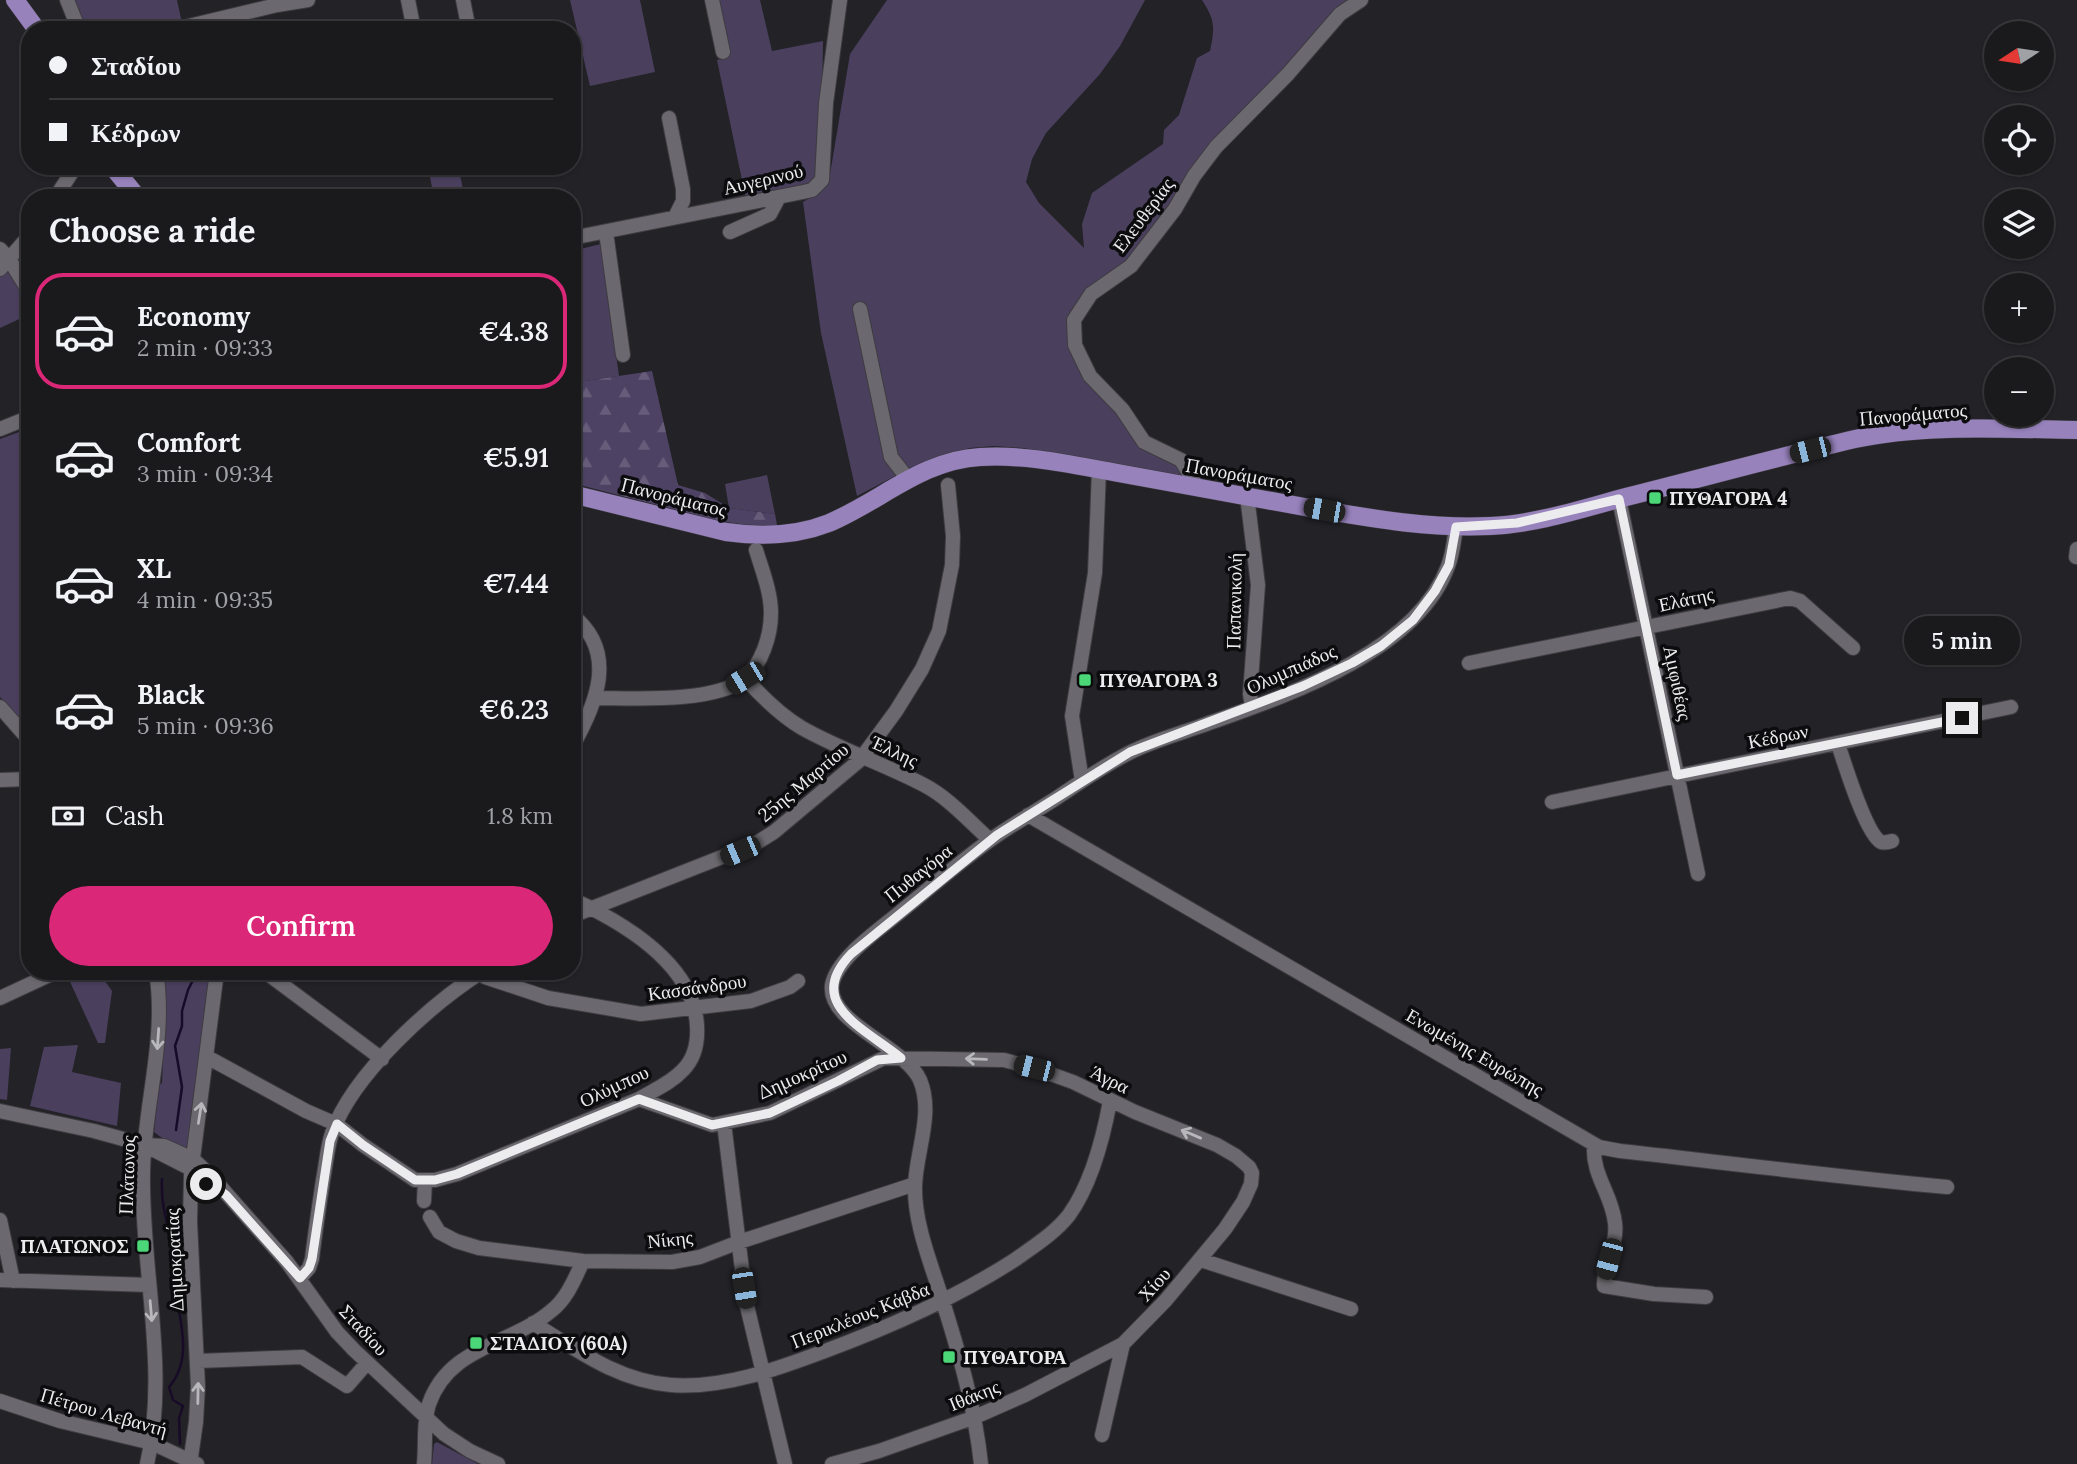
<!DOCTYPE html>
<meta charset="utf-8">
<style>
:root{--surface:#1a1a1d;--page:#27272a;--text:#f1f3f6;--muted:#9fa1a4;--line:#38383b;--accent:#db2777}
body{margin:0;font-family:Lora,serif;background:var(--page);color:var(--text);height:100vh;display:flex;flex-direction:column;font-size:26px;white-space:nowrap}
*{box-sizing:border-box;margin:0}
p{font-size:23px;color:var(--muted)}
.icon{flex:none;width:38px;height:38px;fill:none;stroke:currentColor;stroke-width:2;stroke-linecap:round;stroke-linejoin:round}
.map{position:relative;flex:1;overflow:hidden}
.sheet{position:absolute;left:21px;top:189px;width:560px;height:791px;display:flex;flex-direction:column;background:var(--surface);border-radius:28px;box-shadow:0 2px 5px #0004,0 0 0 2px var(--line)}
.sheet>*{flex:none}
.top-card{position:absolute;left:21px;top:21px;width:560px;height:154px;border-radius:28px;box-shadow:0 2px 5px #0004,0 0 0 2px var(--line);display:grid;align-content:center;height:154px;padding:0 28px;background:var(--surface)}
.needle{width:46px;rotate:258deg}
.fabs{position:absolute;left:1984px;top:21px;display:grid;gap:14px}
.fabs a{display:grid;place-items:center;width:70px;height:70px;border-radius:50%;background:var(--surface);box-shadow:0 2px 5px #0004,0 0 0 2px var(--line);font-size:35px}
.end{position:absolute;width:32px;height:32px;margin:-16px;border:9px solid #ecebee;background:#111;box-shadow:0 0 0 4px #111}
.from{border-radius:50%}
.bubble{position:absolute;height:49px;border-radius:24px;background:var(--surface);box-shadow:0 2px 5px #0004,0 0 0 2px var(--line);font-size:23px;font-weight:600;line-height:49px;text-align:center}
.car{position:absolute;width:21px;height:42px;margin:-21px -10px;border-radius:9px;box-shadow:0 0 5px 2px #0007;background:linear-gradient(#222 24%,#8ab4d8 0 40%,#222 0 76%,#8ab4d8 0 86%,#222 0)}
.top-card b{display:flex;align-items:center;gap:24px;height:66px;font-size:26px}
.top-card b+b{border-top:2px solid var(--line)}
.top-card i{width:18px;height:18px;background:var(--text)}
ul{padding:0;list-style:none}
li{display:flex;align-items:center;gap:21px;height:116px;margin:0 14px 10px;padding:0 14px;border:4px solid transparent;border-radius:28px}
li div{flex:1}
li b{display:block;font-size:26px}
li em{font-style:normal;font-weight:600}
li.active{border-color:var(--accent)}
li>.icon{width:63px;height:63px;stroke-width:1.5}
h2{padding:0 28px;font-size:32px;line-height:84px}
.pay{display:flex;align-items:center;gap:18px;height:77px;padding:0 28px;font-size:26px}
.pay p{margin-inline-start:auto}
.action{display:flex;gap:14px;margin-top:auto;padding:14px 28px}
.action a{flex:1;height:80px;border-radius:42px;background:var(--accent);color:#fff;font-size:28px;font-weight:600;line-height:80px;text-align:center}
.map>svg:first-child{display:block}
</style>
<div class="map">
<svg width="2077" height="1464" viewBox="0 0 2077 1464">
<defs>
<pattern id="forest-firs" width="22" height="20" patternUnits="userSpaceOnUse" patternTransform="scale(1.75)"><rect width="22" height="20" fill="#4d4263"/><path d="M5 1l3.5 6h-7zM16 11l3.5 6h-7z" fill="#675d7a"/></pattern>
</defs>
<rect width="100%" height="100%" fill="#232227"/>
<path fill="#4a3f5d" d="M68,0H177L182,23L151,30H81Z
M570,0H640L655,72L590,86Z
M716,0H760L772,51L823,41L821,181L746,199L717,60L727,57Z
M887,0H1145L1120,46L1100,74L1046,133L1032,159L1026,182L1039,203L1084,248L1082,224L1092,193L1163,144L1164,130L1179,115L1197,58L1210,51C1215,27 1215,20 1202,0H1356L1329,20L1130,261L1090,291L1074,346L1134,432L1174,459L1185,477L1023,448L994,446L970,448L922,462L857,496L821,333L803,202L821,191L829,180L850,54Z
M428,166H458L465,198H434Z
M601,244L619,376L572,383V251Z
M8,270L30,301V314L0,328V277Z
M30,428V732L0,697V439Z
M767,475L775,514L729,508L725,484Z
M71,971H98L112,991L105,1043H98L66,973Z
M159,971H210L209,990L188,1146L184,1148L162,1138L154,1132L159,1085L162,1083C164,1043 163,1011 159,971Z
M78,1045L72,1072L121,1083L117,1126L30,1106L44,1047Z
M11,1048L7,1100L0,1099V1049Z
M437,1442L478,1464H432L434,1444Z"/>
<path fill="url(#forest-firs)" d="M652,371L678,485L705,493L729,508L775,514L777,525L754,526L719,521L572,483V383Z"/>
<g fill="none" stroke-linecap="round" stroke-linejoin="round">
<path stroke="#170b27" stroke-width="2.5" d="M176,1130L182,1087L175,1046L182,1026V1011L188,990L195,976L194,971
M162,1179C161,1197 164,1215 170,1233C172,1240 176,1247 177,1254C178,1263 174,1272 174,1281C178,1316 195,1357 169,1387L173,1400L183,1406L179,1418L180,1444"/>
<defs>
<path id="minor" d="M67,0L79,30
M408,0L414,30
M463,0L469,30
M712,0L723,52
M172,30L277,5L308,0
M669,118L683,189V201L675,217
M55,198L76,166
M606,232L623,355
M730,232L770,214L779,197
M572,238L803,192L812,190L822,180L826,103L840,0
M0,249L9,259L30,293
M0,269L30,235
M860,309L891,457L908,479
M0,429L30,417
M1198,488L1181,460L1144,442L1122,409L1090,376L1075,345L1074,320L1091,294L1131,266L1175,209L1194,176L1216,147L1288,74L1340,14L1361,0
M1247,496L1258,585L1250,694L1252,707
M1619,499L1698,874
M2076,557L2077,549
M572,615C619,652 596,705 572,747
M1469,663L1790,598L1800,601L1853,648
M745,678C762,697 780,715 802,728C841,750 884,764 924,785C949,798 970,822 990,840
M596,698C635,698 711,703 743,680C762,665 771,635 771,613C771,592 762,570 756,550
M0,707L30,741
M1838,744C1844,762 1866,834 1881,842C1883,843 1889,842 1892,841
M0,780L30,779
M1082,781L1072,716L1095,573L1099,470
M1552,802L2011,707
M1028,815L1599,1147L1620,1151C1729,1163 1838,1177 1947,1187
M572,916L755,844L774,832L860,760L896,711L922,669L939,631L952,565L953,536L948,485
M264,971L382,1059
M478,971L485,977L548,998L641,1014L751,1001L790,987L798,981
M0,998L58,971
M207,1057L306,1111L336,1124L363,1145L415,1180H435L457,1174L639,1099C654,1090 671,1083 683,1070C695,1058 698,1043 697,1026C694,964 622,922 572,899
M639,1099L712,1125L770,1113L884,1058L1004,1060L1034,1068L1073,1082L1135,1112L1217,1145L1236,1156L1249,1167L1252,1173L1251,1184L1243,1202L1225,1229L1166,1300L1123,1344L1025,1395L975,1417L879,1451L832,1464
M0,1111L94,1131L145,1145L164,1146L193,1159L210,1175L287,1262L337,1332L354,1350L444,1434L470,1451L498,1464
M724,1123L746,1302L785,1464
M1594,1145C1592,1176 1612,1194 1615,1223C1618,1244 1603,1265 1604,1286L1654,1294L1706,1297
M146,1146L193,1170
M424,1201L425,1180
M430,1217L439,1232L456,1241L479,1248L583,1261L672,1262L700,1257L739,1242L915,1184
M0,1220L13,1281
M1201,1260L1351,1309
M300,1278L309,1268L312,1259C315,1233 319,1207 323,1180C326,1165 327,1148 332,1133C353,1074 431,1004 483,971
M0,1280L149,1285
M533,1323C577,1350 618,1381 671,1385C723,1389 777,1369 825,1351C892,1326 956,1298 1016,1259C1034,1246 1055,1233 1069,1215C1092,1183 1103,1139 1110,1101
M198,1361L302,1357L347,1386L367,1363
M0,1401L60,1421L152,1443L197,1464
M1102,1435L1123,1344
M147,1464C169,1369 141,1269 143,1172C144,1105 167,1039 156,971
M190,1464L196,1422L198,1386L190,1222L191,1174L217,971
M424,1464C426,1445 423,1422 429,1404C449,1346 511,1345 551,1311C567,1299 575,1278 583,1261
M981,1464C975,1408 960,1356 943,1302C932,1266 914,1224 915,1186C916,1151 934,1114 920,1080C905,1046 827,1023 832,985C837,957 883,927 904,909C935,884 966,856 999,834C1017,822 1036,811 1055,799C1079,783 1103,766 1129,753C1150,742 1175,735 1198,727C1279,698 1416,655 1448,566C1453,554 1454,540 1456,527"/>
<path id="major" d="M15,0L37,30
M112,166L138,198
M572,494L726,532C761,537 796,536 829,523C881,501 922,460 980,457C1026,454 1073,465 1118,473C1182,485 1246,496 1310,508C1369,518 1429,529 1490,526C1536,524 1581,509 1626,497C1702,478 1778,457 1855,439C1923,424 2007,429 2077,430"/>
</defs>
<use href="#minor" stroke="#3e3c41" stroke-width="16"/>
<use href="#major" stroke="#3e3c41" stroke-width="19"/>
<use href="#minor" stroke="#6b696f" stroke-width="14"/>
<use href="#major" stroke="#9782bc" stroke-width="18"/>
</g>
<defs><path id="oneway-shaft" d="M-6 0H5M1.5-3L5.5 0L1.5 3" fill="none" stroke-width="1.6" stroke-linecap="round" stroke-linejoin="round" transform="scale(1.75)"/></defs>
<g stroke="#b8b7bb">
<use href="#oneway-shaft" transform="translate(158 1039) rotate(94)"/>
<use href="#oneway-shaft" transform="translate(976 1059) rotate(-178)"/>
<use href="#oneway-shaft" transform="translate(200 1113) rotate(-81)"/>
<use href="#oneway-shaft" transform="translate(1191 1134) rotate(-157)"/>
<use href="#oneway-shaft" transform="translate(151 1311) rotate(85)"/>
<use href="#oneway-shaft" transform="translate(198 1393) rotate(-89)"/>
</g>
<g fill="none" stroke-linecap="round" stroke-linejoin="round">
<path stroke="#ecebee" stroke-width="9" d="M206,1184L210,1183L226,1195L300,1278L309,1268L312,1259L330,1141L337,1124L363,1145L415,1180H435L457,1174L639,1099L712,1125L770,1113L838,1081L877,1060L901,1058C866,1029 803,1004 851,954L997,835L1130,752L1303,686L1352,663L1381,646L1413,620L1435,591L1449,565L1456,527L1517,523L1619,499L1677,775L1962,718"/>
</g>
<g fill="#4bd677" stroke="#0c0c0e" stroke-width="2.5">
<rect x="1648" y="491" width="14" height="14" rx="3.5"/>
<rect x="1078" y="673" width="14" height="14" rx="3.5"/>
<rect x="136" y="1239" width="14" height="14" rx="3.5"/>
<rect x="469" y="1336" width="14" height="14" rx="3.5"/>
<rect x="942" y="1350" width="14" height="14" rx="3.5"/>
</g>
<g text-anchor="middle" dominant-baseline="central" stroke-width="7" stroke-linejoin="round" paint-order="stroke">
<g font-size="19" fill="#ecebee" stroke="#0c0c0e">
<text transform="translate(763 179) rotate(-13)">Αυγερινού</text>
<text transform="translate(1143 215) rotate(-53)">Ελευθερίας</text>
<text transform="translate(1913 414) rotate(-5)">Πανοράματος</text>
<text transform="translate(1239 474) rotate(10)">Πανοράματος</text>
<text transform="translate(674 497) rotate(14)">Πανοράματος</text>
<text transform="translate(1686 599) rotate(-12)">Ελάτης</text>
<text transform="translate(1234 601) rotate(-89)">Παπανικολή</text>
<text transform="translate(1291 669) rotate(-24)">Ολυμπιάδος</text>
<text transform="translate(1678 683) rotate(78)">Αμφιθέας</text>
<text transform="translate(1778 736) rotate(-11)">Κέδρων</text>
<text transform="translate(895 751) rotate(25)">Έλλης</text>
<text transform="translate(803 782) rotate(-40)">25ης Μαρτίου</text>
<text transform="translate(918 873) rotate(-39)">Πυθαγόρα</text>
<text transform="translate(697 987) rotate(-8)">Κασσάνδρου</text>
<text transform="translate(1475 1052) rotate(30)">Ενωμένης Ευρώπης</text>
<text transform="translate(802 1074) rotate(-24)">Δημοκρίτου</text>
<text transform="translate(1110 1079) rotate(26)">Άγρα</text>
<text transform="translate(614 1086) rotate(-25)">Ολύμπου</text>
<text transform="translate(127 1175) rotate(-88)">Πλάτωνος</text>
<text transform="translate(670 1239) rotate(-6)">Νίκης</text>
<text transform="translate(174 1260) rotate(-93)">Δημοκρατίας</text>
<text transform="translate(1154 1284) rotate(-48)">Χίου</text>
<text transform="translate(860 1315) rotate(-22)">Περικλέους Κάβδα</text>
<text transform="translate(364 1330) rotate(47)">Σταδίου</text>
<text transform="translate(974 1395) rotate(-22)">Ιθάκης</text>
<text transform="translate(104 1412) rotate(16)">Πέτρου Λεβαντή</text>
</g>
<g font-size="19" font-weight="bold" fill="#ecebee" stroke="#0c0c0e" text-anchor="start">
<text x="1669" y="498">ΠΥΘΑΓΟΡΑ 4</text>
<text x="1099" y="680">ΠΥΘΑΓΟΡΑ 3</text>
<text x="129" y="1246" text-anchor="end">ΠΛΑΤΩΝΟΣ</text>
<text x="490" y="1343">ΣΤΑΔΙΟΥ (60A)</text>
<text x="963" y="1357">ΠΥΘΑΓΟΡΑ</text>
</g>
</g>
</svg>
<div class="fabs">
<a><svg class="needle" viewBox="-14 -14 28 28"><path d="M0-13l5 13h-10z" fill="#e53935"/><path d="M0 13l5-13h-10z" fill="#9fa1a4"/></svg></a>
<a><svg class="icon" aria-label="locate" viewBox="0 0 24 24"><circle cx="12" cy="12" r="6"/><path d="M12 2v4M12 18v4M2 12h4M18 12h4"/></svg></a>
<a><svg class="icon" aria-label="layers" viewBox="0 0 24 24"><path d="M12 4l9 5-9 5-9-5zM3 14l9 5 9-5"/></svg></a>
<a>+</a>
<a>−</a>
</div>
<i class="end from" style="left:206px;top:1184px"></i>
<i class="end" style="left:1962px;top:718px"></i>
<div class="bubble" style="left:1904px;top:616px;width:116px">5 min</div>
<i class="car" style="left:1810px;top:450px;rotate:256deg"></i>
<i class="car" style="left:1324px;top:510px;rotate:280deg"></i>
<i class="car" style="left:745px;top:678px;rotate:239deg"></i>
<i class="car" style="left:740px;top:851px;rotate:247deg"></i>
<i class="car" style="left:1034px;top:1068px;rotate:284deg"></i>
<i class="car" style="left:1609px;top:1259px;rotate:195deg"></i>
<i class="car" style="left:744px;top:1288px;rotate:171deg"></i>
<div class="top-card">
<b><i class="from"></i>Σταδίου</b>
<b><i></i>Κέδρων</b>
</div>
<section class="sheet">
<h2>Choose a ride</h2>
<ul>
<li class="active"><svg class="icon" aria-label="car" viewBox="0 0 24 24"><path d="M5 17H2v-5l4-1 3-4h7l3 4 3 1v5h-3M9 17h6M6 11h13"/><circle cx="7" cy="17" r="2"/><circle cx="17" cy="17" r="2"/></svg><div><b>Economy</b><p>2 min · 09:33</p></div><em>€4.38</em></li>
<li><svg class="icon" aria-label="car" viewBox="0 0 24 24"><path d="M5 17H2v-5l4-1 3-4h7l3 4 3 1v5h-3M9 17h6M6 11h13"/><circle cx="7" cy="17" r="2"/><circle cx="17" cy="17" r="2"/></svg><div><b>Comfort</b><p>3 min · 09:34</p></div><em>€5.91</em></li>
<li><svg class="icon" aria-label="car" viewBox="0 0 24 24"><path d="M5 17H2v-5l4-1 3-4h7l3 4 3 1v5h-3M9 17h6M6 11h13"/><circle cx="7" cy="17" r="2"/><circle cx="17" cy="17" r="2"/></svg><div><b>XL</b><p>4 min · 09:35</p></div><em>€7.44</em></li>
<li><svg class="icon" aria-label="car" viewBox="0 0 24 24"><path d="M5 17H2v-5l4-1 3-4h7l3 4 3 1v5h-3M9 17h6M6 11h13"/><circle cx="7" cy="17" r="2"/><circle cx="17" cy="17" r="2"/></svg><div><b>Black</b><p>5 min · 09:36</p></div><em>€6.23</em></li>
</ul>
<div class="pay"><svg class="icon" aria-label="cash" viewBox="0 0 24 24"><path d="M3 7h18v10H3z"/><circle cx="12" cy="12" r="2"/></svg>Cash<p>1.8 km</p></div>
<div class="action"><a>Confirm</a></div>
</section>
</div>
